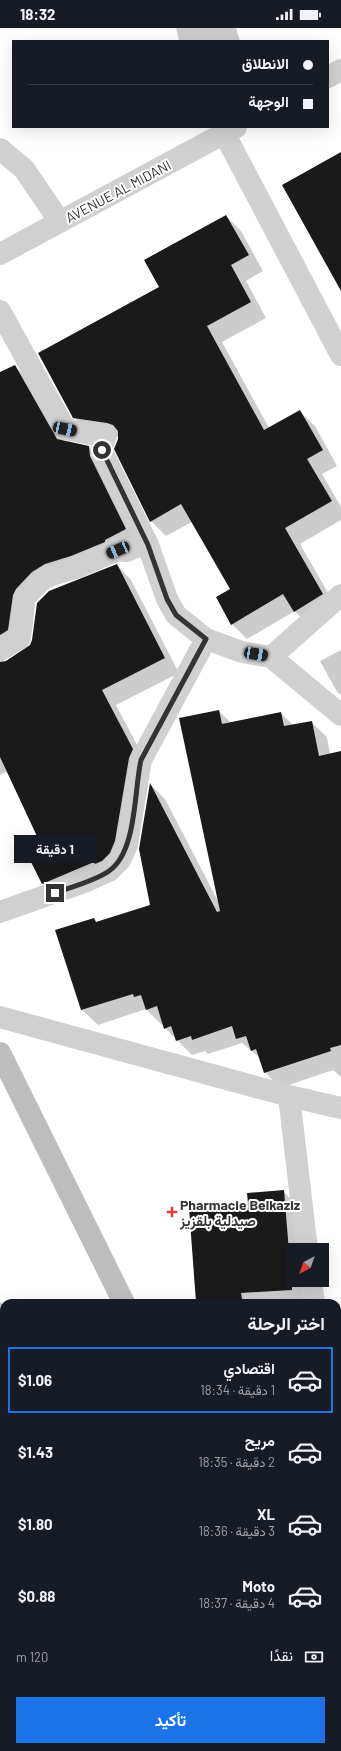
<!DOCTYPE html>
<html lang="ar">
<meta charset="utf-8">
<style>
:root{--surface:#171b24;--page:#20242c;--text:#f1f3f6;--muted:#9ea1a6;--line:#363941;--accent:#1a73e8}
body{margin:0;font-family:Barlow,Vazirmatn,sans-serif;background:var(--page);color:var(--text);direction:rtl;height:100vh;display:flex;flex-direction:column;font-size:15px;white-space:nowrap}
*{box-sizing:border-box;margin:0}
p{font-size:13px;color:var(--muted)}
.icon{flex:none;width:22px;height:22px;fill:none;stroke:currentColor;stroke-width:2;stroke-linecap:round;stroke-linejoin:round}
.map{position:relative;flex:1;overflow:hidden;direction:ltr}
.panel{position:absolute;left:0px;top:1271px;width:341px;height:452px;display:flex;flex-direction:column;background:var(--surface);border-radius:12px 12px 0 0;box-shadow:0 4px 16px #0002;direction:rtl}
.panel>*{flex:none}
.guide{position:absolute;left:12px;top:12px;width:317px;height:88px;border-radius:0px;box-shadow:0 4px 16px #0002;direction:rtl;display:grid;align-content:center;height:88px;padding:0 16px;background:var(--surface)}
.needle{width:26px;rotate:221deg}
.fabs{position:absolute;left:285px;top:1215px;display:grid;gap:8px}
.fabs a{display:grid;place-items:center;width:44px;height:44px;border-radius:0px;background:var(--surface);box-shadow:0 4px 16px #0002;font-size:20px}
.end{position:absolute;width:18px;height:18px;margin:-9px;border:5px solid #333;background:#fff;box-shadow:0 0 0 2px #fff}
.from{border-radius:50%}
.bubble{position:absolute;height:28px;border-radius:0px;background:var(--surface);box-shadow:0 4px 16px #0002;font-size:13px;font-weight:700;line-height:28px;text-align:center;direction:rtl}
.car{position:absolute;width:12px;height:24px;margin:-12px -6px;border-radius:5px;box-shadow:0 0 3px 1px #0007;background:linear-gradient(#222 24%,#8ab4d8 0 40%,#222 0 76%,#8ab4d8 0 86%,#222 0)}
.guide b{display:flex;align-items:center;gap:14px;height:38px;font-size:15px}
.guide b+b{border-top:1px solid var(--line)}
.guide i{width:10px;height:10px;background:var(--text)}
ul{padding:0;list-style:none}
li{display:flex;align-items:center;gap:12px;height:66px;margin:0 8px 6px;padding:0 8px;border:2px solid transparent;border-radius:0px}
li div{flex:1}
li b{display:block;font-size:15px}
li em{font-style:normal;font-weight:700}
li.current{border-color:var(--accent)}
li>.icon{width:36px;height:36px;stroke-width:1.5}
h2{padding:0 16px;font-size:18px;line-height:48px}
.pay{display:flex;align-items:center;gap:10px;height:44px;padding:0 16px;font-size:15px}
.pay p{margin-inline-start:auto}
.action{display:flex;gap:8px;margin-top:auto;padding:8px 16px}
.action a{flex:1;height:46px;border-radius:0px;background:var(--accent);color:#fff;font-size:16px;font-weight:700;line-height:46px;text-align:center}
.status{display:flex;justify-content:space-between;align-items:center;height:28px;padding:0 20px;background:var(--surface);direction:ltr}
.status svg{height:11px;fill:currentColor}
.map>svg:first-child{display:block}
</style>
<div class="status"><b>18:32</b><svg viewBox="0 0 49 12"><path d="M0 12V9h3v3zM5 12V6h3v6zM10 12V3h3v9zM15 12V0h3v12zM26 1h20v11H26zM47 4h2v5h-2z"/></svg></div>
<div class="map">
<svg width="341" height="1723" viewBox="0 0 341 1723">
<rect width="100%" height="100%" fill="#fff"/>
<path fill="#0003" d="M176,0H236L240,13H179Z
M226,188L241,203L263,243L246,253L266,290L222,314L269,400L299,383L315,398L337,438L322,446L341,479V492L300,516L338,582L310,599L295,583L247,611L232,596L231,562L192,494L166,508L151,493L119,409L90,405L74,389L160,259Z
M15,338L30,353L64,414L89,419L103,434L140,516L60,550L30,575L2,635L31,618L117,537L131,552L179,645L116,677L147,736L129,828L57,870L42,855L43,820L7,743L0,747V346Z
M341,622V667L337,664L320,633Z
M219,683L231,695L281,685L294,698L311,694L327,709L330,726L341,724V1049L333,1042L280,1060L265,1044L261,1031L242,1015L208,1026L205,1023L192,1027L165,1000L164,996L162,997L146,981L98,997L82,982L94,891L97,895L151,877V757L165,771L218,873Z
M283,1163L297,1177L301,1222H292V1252H308L309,1275H198L197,1274L249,1177Z
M0,1274L4,1278V1411L0,1414Z
M341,1365V1468L337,1469V1366Z"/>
<path fill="#1a1a1a" d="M341,124V263L282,157Z
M226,187L249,227L231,237L251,274L207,298L264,402L300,382L323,422L307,431L332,473L285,500L323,566L294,584L283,566L231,597L216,569L230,561L181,476L150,494L114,421L118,411V403L113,397L107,395L73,390L38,325L159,259L144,232Z
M15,337L57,411L89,418L90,428L126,501L105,512V514L71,528L45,536L32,544L16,561L13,567L8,602L0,607V344Z
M117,536L165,630L102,662L133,721L129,730L115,813L110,825L102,833L95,836L94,834L42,856L27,826L42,819L0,729V634L6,633L30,617L32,612L37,575L49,563Z
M219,682L222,696L281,684L284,698L312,693L319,728L341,723V1017L330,1020L331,1023L264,1045L256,1021L251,1023L246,1008L236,1011L232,998L192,1012L191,1008L176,1013L171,998L164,1001L157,978L146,982L141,967L134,969L133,966L81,982L55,902L94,890L96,894L150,877L139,821L150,755L217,884L220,883L179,690Z
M284,1162L289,1224H292V1262L241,1265L242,1271L196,1274L189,1180L248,1176L247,1165Z"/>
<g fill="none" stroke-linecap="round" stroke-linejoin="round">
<path stroke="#d0d0d0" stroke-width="22" d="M328,49L341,42
M224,105L341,327
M0,121L24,141L60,194
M0,226L236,99
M0,283L65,401L90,406L106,407L101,422L148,517L167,571L176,587L206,611L242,624L271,629L341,687
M0,622L20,610L25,569L41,553L49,548L75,540L118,522L127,523L141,517H148
M271,629L341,567
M0,884L82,855L109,843L120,832L127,817L141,732L206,611
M0,989L289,1068L341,1080
M289,1068L307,1222
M311,1252L314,1275
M148,1719L150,1723
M65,1723L72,1719"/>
<path stroke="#bdbdbd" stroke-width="22" d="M0,1025L124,1275
M337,1703L341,1711"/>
</g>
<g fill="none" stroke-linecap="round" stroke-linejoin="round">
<path stroke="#333" stroke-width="5" d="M55,865C71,859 95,853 109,843C137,824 134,762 141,732L206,611L176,587L167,571L148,517L102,422"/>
</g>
<path fill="#e63946" stroke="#fff" stroke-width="1.5" d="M170 1178h4v4h4v4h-4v4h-4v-4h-4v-4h4z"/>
<g text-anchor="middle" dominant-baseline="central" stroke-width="4" stroke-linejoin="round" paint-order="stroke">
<g font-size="14" fill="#333" stroke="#fff">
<text transform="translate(118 163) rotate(-28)">AVENUE AL MIDANI</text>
</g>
<g font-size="14" font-weight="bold" fill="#333" stroke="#fff" text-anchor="start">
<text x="180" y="1176">Pharmacie Belkaziz<tspan x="180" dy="16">صيدلية بلقزيز</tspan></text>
</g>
</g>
</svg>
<div class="fabs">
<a><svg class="needle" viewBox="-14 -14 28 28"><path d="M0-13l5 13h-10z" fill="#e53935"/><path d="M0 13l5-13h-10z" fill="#9ea1a6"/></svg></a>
</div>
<i class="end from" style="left:102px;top:422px"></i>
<i class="end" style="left:55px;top:865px"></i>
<div class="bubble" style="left:14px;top:807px;width:82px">1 دقيقة</div>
<i class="car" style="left:65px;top:401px;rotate:102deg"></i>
<i class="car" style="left:118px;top:522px;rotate:247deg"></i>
<i class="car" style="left:256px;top:626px;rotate:100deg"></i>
<div class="guide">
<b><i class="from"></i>الانطلاق</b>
<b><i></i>الوجهة</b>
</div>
<section class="panel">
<h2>اختر الرحلة</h2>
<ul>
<li class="current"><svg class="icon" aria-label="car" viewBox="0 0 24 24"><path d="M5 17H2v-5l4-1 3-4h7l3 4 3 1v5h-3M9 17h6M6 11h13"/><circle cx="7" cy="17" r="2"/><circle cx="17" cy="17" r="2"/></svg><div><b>اقتصادي</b><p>1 دقيقة · 18:34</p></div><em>$1.06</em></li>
<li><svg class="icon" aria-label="car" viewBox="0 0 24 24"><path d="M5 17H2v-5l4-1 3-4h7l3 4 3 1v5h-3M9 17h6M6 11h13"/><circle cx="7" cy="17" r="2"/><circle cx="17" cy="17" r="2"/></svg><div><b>مريح</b><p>2 دقيقة · 18:35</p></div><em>$1.43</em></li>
<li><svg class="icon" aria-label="car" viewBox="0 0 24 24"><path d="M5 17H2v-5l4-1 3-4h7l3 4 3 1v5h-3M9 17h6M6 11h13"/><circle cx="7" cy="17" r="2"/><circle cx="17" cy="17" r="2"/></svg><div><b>XL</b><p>3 دقيقة · 18:36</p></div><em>$1.80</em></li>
<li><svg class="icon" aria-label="car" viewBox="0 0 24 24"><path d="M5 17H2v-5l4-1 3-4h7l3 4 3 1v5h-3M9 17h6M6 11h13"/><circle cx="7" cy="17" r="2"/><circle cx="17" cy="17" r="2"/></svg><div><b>Moto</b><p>4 دقيقة · 18:37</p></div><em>$0.88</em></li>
</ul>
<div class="pay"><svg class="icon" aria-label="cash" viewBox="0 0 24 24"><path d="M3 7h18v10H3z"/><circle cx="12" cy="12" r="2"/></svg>نقدًا<p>120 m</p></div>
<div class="action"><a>تأكيد</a></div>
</section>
</div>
